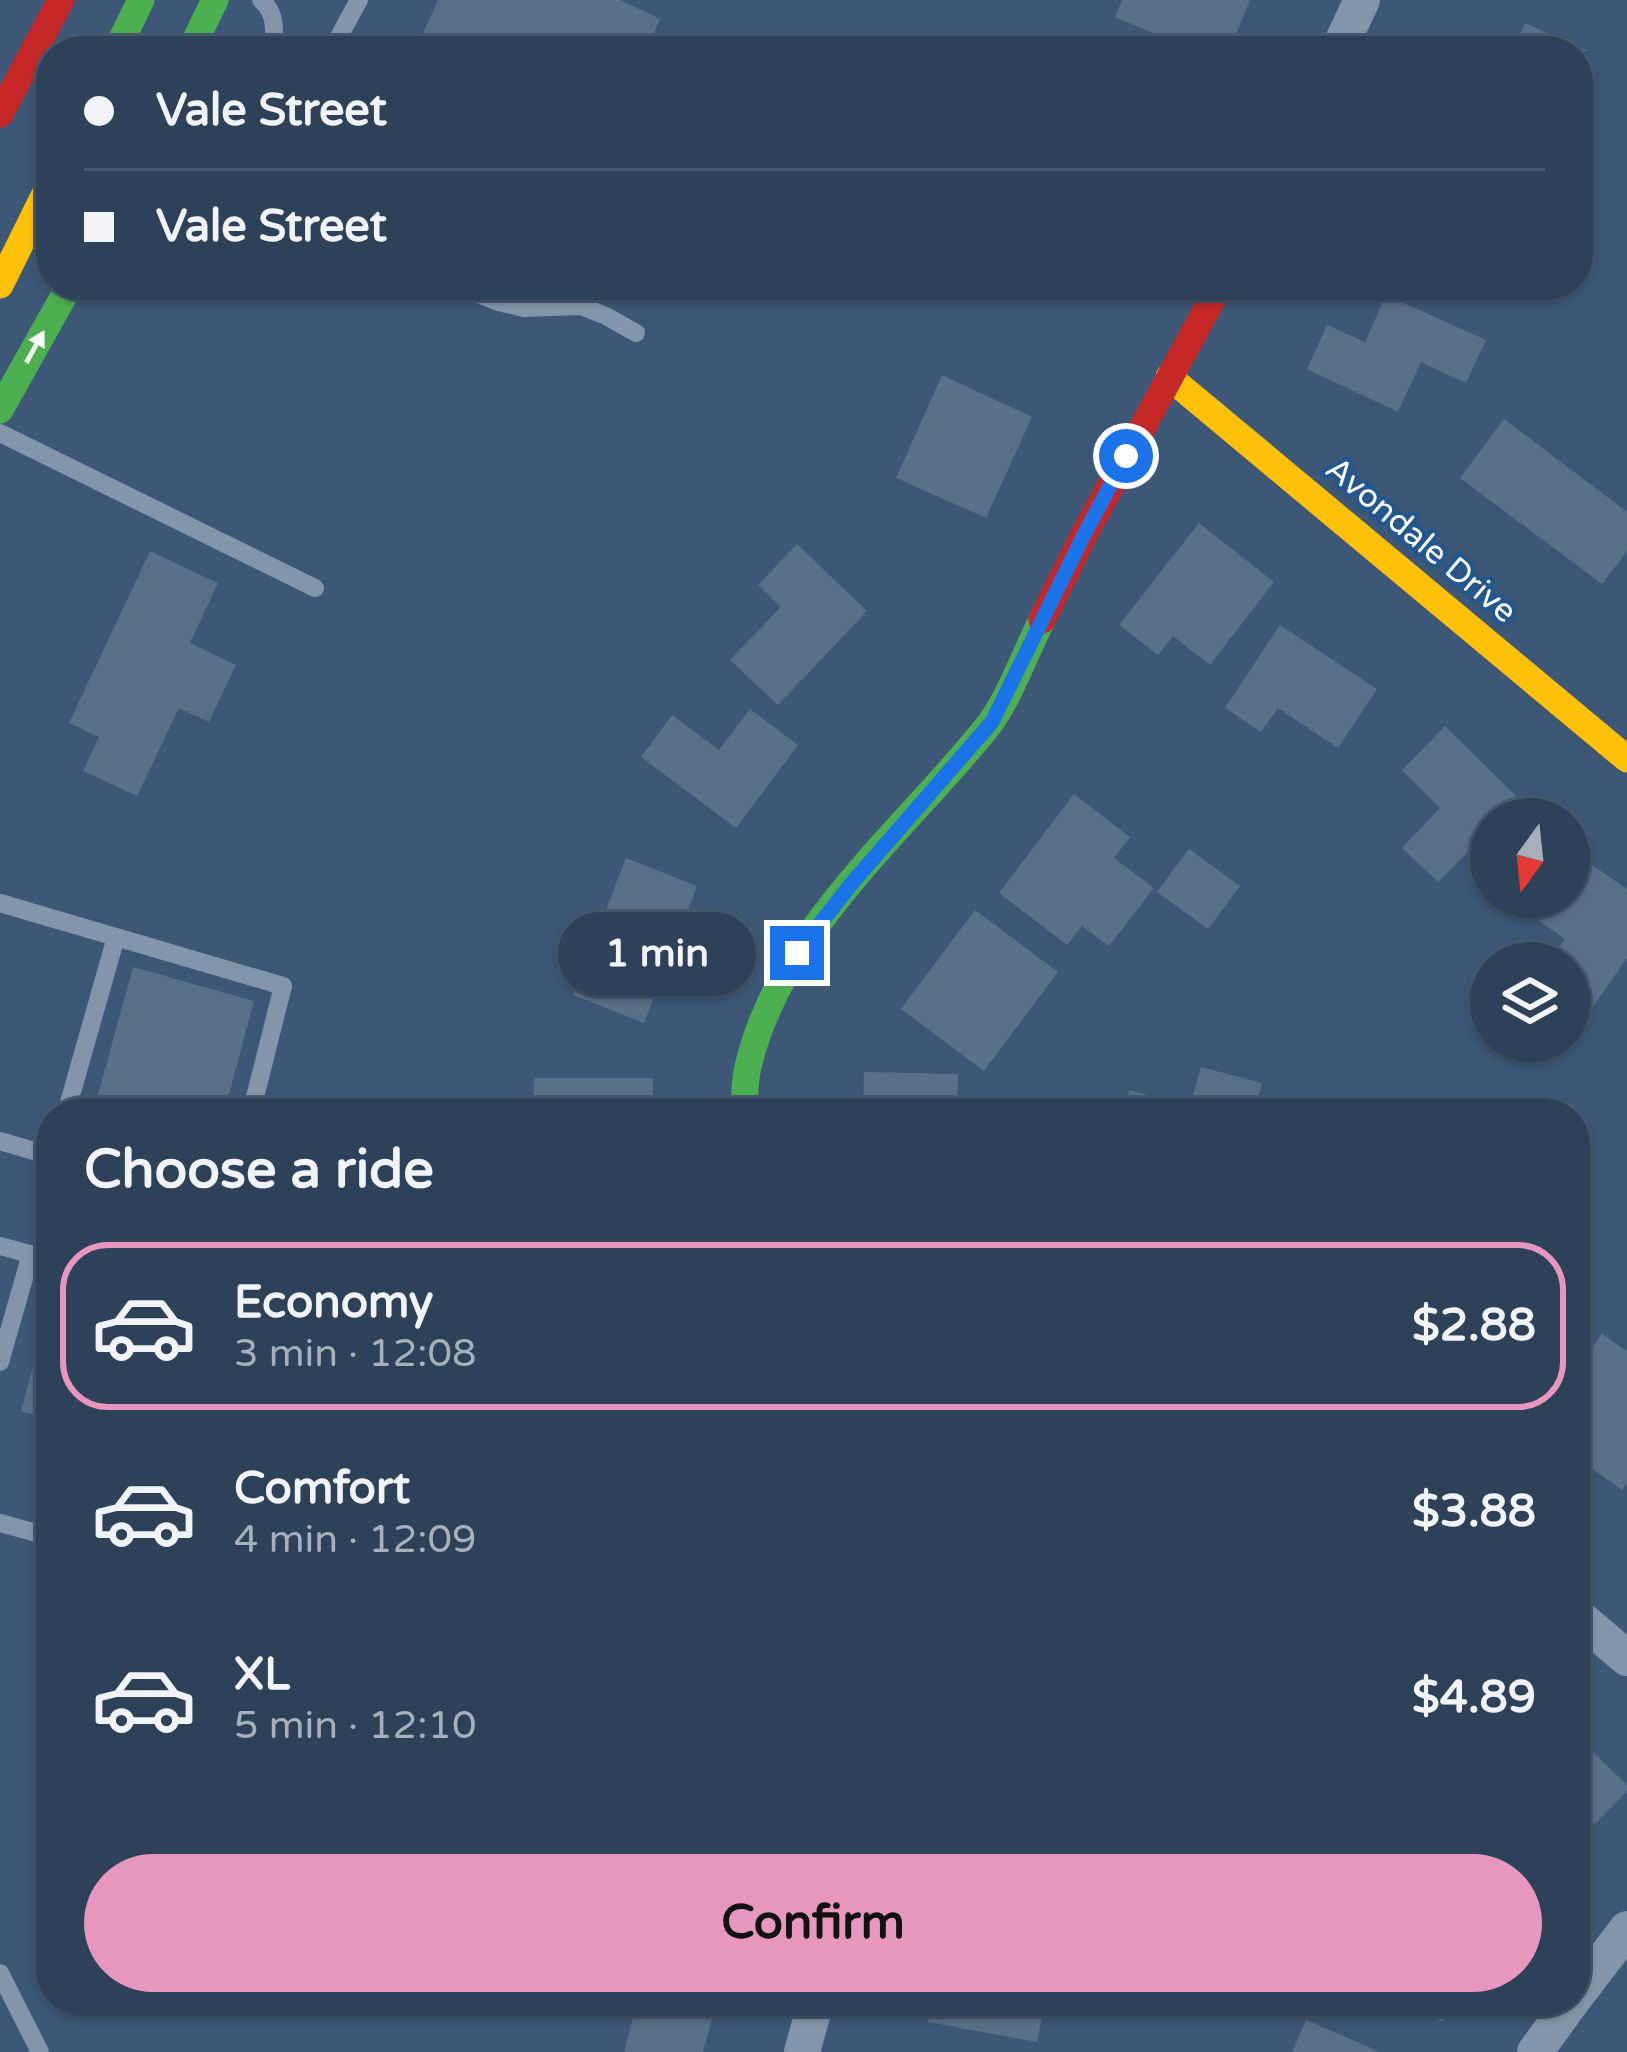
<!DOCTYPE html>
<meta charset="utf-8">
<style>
:root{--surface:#2d4258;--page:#35495e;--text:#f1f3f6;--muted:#a7b0ba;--line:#485b6e;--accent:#e797bd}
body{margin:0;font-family:"Varela Round",sans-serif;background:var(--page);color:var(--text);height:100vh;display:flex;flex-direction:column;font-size:45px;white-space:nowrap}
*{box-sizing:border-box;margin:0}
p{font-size:39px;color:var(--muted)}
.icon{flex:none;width:66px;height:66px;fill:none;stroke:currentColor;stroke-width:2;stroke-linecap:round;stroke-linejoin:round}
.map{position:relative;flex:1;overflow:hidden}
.details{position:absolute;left:36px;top:1098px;width:1554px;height:918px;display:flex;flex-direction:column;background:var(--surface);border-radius:48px;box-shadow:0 3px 9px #0004,0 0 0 3px var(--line)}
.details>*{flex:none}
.guide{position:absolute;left:36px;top:36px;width:1557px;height:264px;border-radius:48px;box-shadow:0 3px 9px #0004,0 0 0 3px var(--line);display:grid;align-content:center;height:264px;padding:0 48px;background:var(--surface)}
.needle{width:78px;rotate:195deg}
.controls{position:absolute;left:1470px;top:798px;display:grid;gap:24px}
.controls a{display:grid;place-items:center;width:120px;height:120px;border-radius:50%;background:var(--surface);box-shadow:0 3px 9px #0004,0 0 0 3px var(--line);font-size:60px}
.end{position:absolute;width:54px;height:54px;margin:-27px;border:15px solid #1a73e8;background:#fff;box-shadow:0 0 0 6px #fff}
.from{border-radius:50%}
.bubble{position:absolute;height:84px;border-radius:42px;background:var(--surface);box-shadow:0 3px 9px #0004,0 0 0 3px var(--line);font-size:39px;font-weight:800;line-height:84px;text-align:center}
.guide b{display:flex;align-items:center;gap:42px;height:114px;font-size:45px}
.guide b+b{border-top:3px solid var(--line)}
.guide i{width:30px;height:30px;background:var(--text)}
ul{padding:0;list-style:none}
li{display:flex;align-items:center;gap:36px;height:168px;margin:0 24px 18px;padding:0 24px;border:6px solid transparent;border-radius:48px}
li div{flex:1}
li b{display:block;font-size:45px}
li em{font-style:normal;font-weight:800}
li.current{border-color:var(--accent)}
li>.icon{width:108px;height:108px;stroke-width:1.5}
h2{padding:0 48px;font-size:54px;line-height:144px}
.primary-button{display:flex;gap:24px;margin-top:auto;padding:24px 48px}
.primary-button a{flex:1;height:138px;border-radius:72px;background:var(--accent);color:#111;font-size:48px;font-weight:800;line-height:138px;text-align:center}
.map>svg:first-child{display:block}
</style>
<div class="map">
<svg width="1627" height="2052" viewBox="0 0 1627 2052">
<rect width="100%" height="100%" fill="#3c5876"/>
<path fill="#597088" d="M438,0H620L660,19L646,51H415Z
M1122,0H1250L1229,51H1196L1115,17Z
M1525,23L1588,51H1513Z
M1386,295L1486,340L1466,383L1421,362L1398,412L1307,369L1327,325L1365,342Z
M942,375L1032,417L986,518L896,478Z
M1504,419L1627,512V551L1602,584L1460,478Z
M1199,523L1274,582L1210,665L1173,636L1158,655L1119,625Z
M797,544L867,611L778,705L730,660L781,607L758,585Z
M150,551L218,583L190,643L236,665L209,722L179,708L137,796L83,771L99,737L69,723Z
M1280,625L1377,689L1338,748L1278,708L1261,732L1225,708Z
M750,709L798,745L736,828L641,757L672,715L719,750Z
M1445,726L1520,800L1501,819H1491V829L1438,882L1402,848L1440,808L1402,770Z
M1074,794L1130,837L1114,858L1154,888L1109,946L1082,926L1067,945L999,893Z
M1189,849L1240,886L1208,929L1157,892Z
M1569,849L1627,889V958L1574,1034L1569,1031V963H1547L1565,939L1505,897H1569Z
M626,858L697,886L644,1023L573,995Z
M975,910L1058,972L984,1071L901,1009Z
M133,967L254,1001L224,1113H93Z
M1201,1067L1262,1083L1254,1113H1123L1129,1090L1190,1106Z
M864,1072L958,1074L957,1113H863Z
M534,1078H653V1113H533Z
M1602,1334L1627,1351V1483L1622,1490L1575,1456V1371Z
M38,1348L51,1351V1419L21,1411Z
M1575,1734L1627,1785V1791L1575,1844Z
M620,2001H717L703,2052H624L636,2007Z
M932,2001H1045L1037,2042L928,2022Z
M1409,2001H1456L1442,2022Z
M1306,2020L1380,2052H1292Z"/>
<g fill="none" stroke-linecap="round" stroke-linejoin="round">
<path stroke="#8396a9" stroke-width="18" d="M261,0C277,13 274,32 274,51
M331,51L359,0
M456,285L498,302L524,308L581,306L606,316L636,333
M0,433L315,588
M0,903L283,986L251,1113
M66,1113L116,937
M0,1141L51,1156
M0,1246L51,1260
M0,1362L31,1254
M0,1523L51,1537
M0,1973L40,2052"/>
<path stroke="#8396a9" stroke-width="36" d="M1338,51L1362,0
M1575,1614L1627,1658
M1575,1997L1627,1929
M802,2052L816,2001
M1535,2052L1572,2001"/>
<path stroke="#4caf50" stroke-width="27" d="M116,51L141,0
M190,51L215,0
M0,410L70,285
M744,1113C745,1098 744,1082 748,1067C779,931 905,830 988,726C1008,701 1027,649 1042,620"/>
<path stroke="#ffc107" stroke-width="27" d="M0,285L51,182
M1169,377L1627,759"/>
<path stroke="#c62828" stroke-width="27" d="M0,114L61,0
M1042,620L1084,535L1220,285"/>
</g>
<defs><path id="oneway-solid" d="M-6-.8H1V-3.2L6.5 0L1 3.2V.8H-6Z" transform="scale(3)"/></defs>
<use fill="#f6fbf6" href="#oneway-solid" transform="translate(35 347) rotate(-61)"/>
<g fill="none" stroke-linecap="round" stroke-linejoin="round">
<path stroke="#1a73e8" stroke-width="15" d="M797,953L852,883L992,722L1084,535L1126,456"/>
</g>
<g text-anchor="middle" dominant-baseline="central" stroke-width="9" stroke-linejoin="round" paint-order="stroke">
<g font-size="33" fill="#fff" stroke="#24578e">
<text transform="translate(1421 540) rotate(40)">Avondale Drive</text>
</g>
</g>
</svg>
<div class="controls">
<a><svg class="needle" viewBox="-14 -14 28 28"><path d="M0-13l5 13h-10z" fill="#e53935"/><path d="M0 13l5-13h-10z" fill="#a7b0ba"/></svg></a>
<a><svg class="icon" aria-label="layers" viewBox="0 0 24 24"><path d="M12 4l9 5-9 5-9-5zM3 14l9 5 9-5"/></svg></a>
</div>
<i class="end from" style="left:1126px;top:456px"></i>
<i class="end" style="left:797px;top:953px"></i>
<div class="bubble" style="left:558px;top:912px;width:198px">1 min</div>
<div class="guide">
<b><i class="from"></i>Vale Street</b>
<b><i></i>Vale Street</b>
</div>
<section class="details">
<h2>Choose a ride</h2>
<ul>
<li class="current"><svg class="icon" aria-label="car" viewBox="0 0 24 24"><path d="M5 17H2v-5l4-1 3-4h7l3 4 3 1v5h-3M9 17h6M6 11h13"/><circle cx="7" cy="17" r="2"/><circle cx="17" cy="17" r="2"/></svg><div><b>Economy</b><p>3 min · 12:08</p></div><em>$2.88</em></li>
<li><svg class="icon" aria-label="car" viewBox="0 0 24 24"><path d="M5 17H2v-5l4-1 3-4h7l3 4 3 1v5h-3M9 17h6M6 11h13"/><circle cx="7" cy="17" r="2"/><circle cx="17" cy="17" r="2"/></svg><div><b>Comfort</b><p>4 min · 12:09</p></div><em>$3.88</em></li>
<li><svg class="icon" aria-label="car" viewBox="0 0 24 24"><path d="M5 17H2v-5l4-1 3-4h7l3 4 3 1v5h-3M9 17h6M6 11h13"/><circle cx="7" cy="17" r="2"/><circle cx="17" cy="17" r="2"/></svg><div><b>XL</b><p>5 min · 12:10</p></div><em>$4.89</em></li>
</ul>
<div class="primary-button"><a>Confirm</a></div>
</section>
</div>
